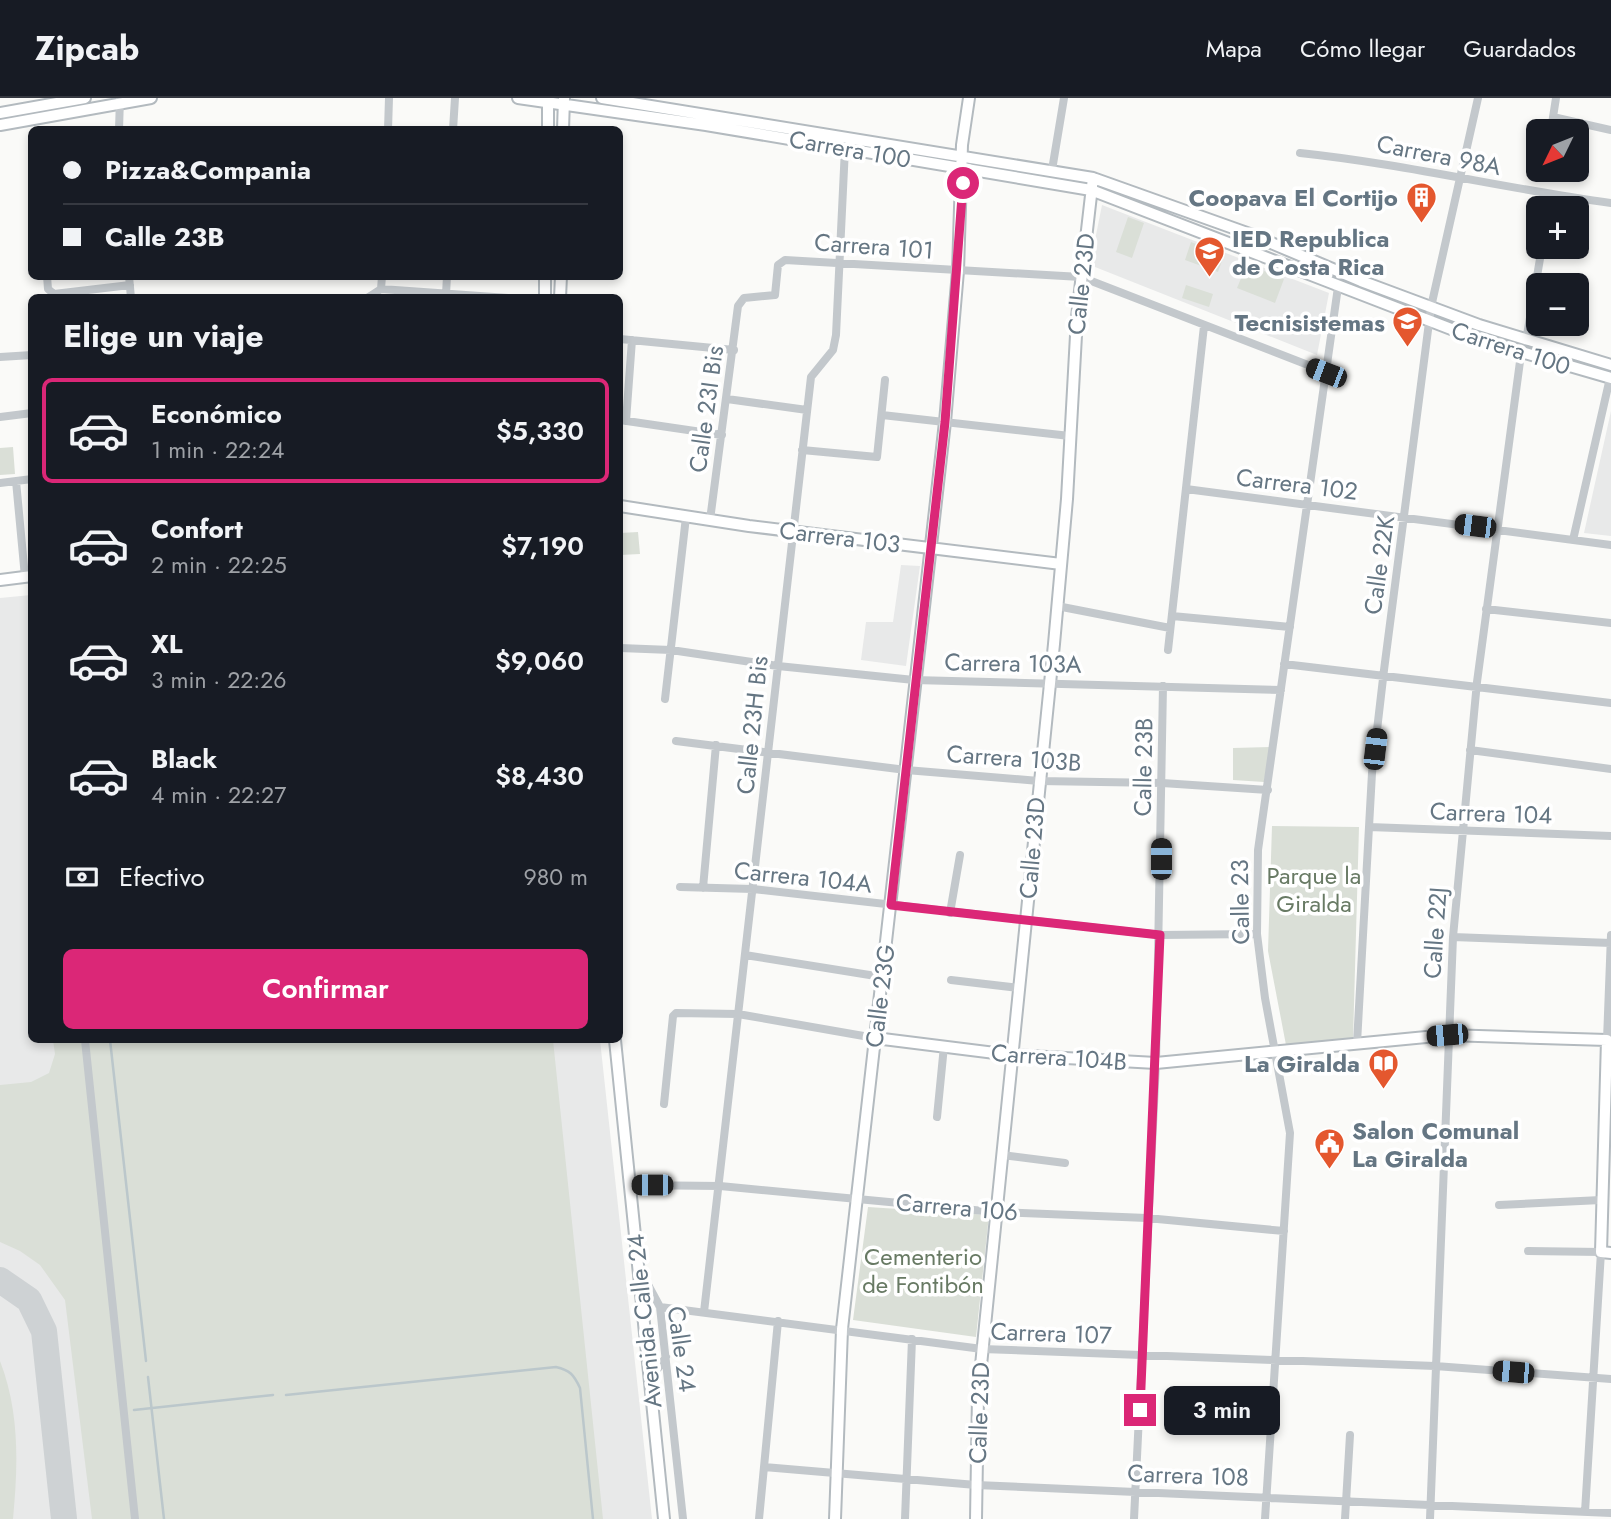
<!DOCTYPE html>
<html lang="es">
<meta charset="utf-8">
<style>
:root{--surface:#171b24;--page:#20242c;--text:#f1f3f6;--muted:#9ea1a6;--line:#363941;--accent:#db2777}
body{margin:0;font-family:Jost,sans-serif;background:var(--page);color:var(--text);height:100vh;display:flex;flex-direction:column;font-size:26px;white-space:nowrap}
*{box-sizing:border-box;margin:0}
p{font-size:23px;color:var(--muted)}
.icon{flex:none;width:38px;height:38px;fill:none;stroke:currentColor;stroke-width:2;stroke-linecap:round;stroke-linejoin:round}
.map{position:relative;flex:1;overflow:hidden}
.details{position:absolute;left:28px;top:196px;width:595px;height:749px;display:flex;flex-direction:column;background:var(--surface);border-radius:10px;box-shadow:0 4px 10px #0003}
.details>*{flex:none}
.banner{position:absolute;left:28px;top:28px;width:595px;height:154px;border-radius:10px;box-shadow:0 4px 10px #0003;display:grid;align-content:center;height:154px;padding:0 35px;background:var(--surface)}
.needle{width:46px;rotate:227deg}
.tools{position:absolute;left:1526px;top:21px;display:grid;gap:14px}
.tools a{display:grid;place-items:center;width:63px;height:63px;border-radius:10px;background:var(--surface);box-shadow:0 4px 10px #0003;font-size:35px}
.end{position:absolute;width:32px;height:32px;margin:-16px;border:9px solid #db2777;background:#fff;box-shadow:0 0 0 4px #fff}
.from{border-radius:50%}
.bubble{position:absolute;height:49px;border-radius:10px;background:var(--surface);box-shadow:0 4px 10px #0003;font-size:23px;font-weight:600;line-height:49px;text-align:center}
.car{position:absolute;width:21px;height:42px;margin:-21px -10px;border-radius:9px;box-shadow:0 0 5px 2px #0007;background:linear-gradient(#222 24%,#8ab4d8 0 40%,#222 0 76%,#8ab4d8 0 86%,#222 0)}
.banner b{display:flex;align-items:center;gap:24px;height:66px;font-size:26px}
.banner b+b{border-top:2px solid var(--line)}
.banner i{width:18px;height:18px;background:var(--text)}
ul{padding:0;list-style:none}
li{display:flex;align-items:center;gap:21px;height:105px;margin:0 14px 10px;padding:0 21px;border:4px solid transparent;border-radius:10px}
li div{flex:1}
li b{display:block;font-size:26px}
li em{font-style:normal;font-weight:600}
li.current{border-color:var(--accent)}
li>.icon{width:63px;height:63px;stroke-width:1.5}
h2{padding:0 35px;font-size:32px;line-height:84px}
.pay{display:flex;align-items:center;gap:18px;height:77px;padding:0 35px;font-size:26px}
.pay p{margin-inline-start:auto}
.cta{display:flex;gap:14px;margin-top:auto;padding:14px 35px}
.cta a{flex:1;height:80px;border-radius:10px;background:var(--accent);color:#fff;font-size:28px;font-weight:600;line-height:80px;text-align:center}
header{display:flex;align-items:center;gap:42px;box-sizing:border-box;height:98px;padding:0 35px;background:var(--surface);border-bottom:2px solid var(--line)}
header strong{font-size:33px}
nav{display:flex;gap:38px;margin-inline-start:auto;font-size:24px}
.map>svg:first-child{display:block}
</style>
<header>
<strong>Zipcab</strong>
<nav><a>Mapa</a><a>Cómo llegar</a><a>Guardados</a></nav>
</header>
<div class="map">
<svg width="1611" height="1421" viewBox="0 0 1611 1421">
<rect width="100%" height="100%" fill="#fafaf8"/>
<path fill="#e8e9e9" d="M1102,107L1329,195L1317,257L1090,167Z
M1611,313V438L1584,435Z
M901,467L920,468L906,568L861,562L866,524H893Z
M31,497L32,942H600L652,1421H0V500Z"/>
<path fill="#dadfd7" d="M1128,119L1144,125L1132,160L1116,154Z
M1191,144L1224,157L1218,174L1185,162Z
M1247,166L1284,181L1275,205L1237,190Z
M1186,187L1213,196L1209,209L1182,200Z
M13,349L15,376L0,377V350Z
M638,434L640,456L620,457V435Z
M1270,649L1264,684L1233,682V650Z
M1272,728L1359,729L1353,942L1286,947L1268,853Z
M53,942H553L603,1421H92L65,1202L40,1167L20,1153L0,1144V987L31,984L49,975L55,956Z
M868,1109L989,1117L976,1239L853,1222Z
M0,1263C20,1315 18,1367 13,1421H0Z"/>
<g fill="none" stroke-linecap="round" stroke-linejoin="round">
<path stroke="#bbc7cb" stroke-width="2.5" d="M110,942L146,1263
M148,1279L164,1421
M286,1297L556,1269C570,1272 574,1277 580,1290L593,1421
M134,1312L273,1297"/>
<path stroke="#ced2d4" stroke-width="26" d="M0,1182L29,1202L44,1233L64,1421"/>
<defs>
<path id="secondary" d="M518,0L706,27L1091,92L1477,241L1611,280
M602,0L1093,80L1250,136L1361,183L1479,227L1611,267
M0,15L85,0
M0,27L151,0
M548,32V0
M563,32L564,0
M545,200V178
M560,200L561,178
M620,408L749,428L1061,466
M0,482L32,478
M875,940L1011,957L1156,965L1447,937L1607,942L1601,1154L1611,1155
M615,942L664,1421
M835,1421L842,1231L945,324L958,173L962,47L969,0
M976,1421L978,1297L1054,546L1067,401L1077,219L1093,80"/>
</defs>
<use href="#secondary" stroke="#b3babf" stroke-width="14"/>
<path stroke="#c3c8cc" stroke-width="8" d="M1553,19L1611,32
M119,32L120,0
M388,32L389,0
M453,32L455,0
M1551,32L1556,0
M1300,55C1405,66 1507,91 1611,105
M1052,72L1064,0
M1549,110L1551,97
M47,178L48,191L54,196L130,187
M129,178L131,200
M381,191L382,178
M446,196L447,178
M367,200L381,191L508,200
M620,241L734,252
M1526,243L1542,149
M0,259L32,257
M727,301L807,312
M882,317L1070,338
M0,319L32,315
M620,322L722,337
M626,323L632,242
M802,352L877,359L885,282
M16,383L25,479
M0,385L32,381
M1186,391L1611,447
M710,422L738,208L744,200L775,197L778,167L785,162L1081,179L1326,274
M1573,442L1610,280
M1057,508L1170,530
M1486,511L1611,525
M1172,518L1290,529
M620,550L671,552L778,568L914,582L1281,592
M1168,552L1204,228
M1284,566L1611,605
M665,601L686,419
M676,643L906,672L1039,683L1162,685L1268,692
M1470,652L1611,671
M1369,729L1611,738
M680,789L753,791L1160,837L1257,836
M703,790L716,647
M950,815L960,757
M1611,837L1607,942H1611
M1453,839L1611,845
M745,857L882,879
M951,882L1019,890
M85,942L135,1421
M1357,945L1372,675L1384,572L1431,209L1478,0
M664,1006L673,918L676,915L738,916L875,940
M937,1019L944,948
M1002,1057L1065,1065
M629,1087L720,1088L995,1114L1147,1120L1284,1133
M1499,1107L1601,1102
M1528,1153L1601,1154L1585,1414
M639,1176L646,1183L660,1209L683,1421
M660,1209L982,1251L1435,1268L1611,1281
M704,1214L811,279L833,252L836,237L845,50
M650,1282L666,1259
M764,1369L976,1387L1611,1415
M759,1421L778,1223
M905,1421L912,1241
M1134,1421L1156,965L1163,588
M1265,1421L1290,1035L1265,900L1257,836L1258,752L1338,189
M1345,1421L1350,1337
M1430,1421L1453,839L1477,584L1521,256"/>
<use href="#secondary" stroke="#fff" stroke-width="10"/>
</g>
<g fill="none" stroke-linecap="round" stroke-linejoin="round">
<path stroke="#db2777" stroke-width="9" d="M963,85L945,324L891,807L1160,837L1140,1312"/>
</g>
<defs>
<symbol id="building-pin" viewBox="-11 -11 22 30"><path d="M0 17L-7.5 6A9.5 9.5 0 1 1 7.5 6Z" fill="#e4572e" stroke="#fff"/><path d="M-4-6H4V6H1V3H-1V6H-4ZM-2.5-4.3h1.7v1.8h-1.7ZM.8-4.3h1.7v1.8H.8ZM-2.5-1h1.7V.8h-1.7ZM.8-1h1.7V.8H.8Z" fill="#fff"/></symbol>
<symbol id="school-pin" viewBox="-11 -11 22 30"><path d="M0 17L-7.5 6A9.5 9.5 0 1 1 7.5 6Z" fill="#e4572e" stroke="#fff"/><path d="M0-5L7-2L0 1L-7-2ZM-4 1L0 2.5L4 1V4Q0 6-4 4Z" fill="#fff"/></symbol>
<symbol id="university-pin" viewBox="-11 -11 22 30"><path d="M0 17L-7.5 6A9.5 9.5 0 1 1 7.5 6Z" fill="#e4572e" stroke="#fff"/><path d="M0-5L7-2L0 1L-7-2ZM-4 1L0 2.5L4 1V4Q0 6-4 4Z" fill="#fff"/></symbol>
<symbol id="library-pin" viewBox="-11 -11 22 30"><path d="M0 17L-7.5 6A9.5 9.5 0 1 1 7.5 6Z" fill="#e4572e" stroke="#fff"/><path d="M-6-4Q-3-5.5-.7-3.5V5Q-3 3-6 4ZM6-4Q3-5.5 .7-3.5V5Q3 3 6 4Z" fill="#fff"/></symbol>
<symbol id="civic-pin" viewBox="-11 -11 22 30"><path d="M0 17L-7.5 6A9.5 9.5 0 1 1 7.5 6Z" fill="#e4572e" stroke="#fff"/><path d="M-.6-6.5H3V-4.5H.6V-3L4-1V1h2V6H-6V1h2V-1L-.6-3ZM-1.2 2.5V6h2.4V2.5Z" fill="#fff"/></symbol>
</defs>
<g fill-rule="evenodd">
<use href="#building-pin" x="1404" y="82" width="35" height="47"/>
<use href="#school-pin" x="1192" y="136" width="35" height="47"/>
<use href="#university-pin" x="1390" y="206" width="35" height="47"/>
<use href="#library-pin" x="1366" y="948" width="35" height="47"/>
<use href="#civic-pin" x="1312" y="1028" width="35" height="47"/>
</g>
<g text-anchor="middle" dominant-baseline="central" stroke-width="7" stroke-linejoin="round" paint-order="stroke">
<g font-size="24" fill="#657683" stroke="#fff">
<text transform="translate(850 51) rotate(10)">Carrera 100</text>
<text transform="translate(1439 57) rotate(11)">Carrera 98A</text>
<text transform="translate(874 148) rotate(4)">Carrera 101</text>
<text transform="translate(1081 186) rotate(-84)">Calle 23D</text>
<text transform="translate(1511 250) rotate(18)">Carrera 100</text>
<text transform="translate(706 311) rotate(-82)">Calle 23I Bis</text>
<text transform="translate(1297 386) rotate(7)">Carrera 102</text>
<text transform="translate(840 439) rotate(7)">Carrera 103</text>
<text transform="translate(1379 467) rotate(-82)">Calle 22K</text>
<text transform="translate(1013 565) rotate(1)">Carrera 103A</text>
<text transform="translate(752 627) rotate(-84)">Calle 23H Bis</text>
<text transform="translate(1014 660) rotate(4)">Carrera 103B</text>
<text transform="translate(1143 669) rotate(-89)">Calle 23B</text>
<text transform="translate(1491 715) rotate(2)">Carrera 104</text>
<text transform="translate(1032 750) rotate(-85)">Calle 23D</text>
<text transform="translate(803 779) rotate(6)">Carrera 104A</text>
<text transform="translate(1240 804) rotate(-91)">Calle 23</text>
<text transform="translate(1435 835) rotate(-86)">Calle 22J</text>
<text transform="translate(880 898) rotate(-83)">Calle 23G</text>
<text transform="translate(1059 959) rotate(4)">Carrera 104B</text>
<text transform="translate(957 1109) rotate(5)">Carrera 106</text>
<text transform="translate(644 1223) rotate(-96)">Avenida Calle 24</text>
<text transform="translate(1051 1235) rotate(2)">Carrera 107</text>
<text transform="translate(682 1251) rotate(82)">Calle 24</text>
<text transform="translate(979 1315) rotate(-88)">Calle 23D</text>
<text transform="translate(1188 1377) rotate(2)">Carrera 108</text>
</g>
<g font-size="24" font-weight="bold" fill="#657683" stroke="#fff" text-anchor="end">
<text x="1398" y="99">Coopava El Cortijo</text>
<text x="1232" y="140" text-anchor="start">IED Republica<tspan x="1232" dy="28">de Costa Rica</tspan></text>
<text x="1385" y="224">Tecnisistemas</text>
<text x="1360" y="965">La Giralda</text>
<text x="1352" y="1032" text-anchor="start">Salon Comunal<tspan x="1352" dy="28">La Giralda</tspan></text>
</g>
<g font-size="24" fill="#687a64" stroke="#fff">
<text x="1314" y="777">Parque la<tspan x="1314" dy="28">Giralda</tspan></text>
<text x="923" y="1158">Cementerio<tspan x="923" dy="28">de Fontibón</tspan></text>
</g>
</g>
</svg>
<div class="tools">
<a><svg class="needle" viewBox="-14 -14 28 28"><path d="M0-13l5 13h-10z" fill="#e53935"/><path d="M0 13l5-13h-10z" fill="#9ea1a6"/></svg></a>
<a>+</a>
<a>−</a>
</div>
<i class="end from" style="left:963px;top:85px"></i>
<i class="end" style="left:1140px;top:1312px"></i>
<div class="bubble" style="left:1164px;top:1288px;width:116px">3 min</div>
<i class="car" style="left:1326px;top:275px;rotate:291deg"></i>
<i class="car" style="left:1475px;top:428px;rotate:277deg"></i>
<i class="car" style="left:1375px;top:651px;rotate:7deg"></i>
<i class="car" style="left:1161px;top:761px;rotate:0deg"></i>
<i class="car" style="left:1447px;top:937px;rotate:265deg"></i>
<i class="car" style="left:652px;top:1087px;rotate:270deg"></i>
<i class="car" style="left:1513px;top:1274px;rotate:275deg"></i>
<div class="banner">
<b><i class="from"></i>Pizza&amp;Compania</b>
<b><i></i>Calle 23B</b>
</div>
<section class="details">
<h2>Elige un viaje</h2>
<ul>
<li class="current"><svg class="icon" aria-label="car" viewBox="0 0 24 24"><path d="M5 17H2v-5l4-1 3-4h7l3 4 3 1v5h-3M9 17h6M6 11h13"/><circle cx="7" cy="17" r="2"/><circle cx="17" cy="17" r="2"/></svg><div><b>Económico</b><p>1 min · 22:24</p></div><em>$5,330</em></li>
<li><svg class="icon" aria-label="car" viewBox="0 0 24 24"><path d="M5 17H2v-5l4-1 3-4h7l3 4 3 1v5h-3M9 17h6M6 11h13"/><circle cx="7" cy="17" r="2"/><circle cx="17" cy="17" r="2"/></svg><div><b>Confort</b><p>2 min · 22:25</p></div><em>$7,190</em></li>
<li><svg class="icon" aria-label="car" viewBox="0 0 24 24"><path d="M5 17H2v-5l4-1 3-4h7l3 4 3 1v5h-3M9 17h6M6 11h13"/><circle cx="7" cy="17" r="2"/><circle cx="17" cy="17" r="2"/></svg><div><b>XL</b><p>3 min · 22:26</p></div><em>$9,060</em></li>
<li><svg class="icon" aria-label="car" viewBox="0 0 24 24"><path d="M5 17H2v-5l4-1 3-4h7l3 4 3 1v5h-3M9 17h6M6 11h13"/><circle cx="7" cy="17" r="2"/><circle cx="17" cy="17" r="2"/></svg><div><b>Black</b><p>4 min · 22:27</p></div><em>$8,430</em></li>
</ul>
<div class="pay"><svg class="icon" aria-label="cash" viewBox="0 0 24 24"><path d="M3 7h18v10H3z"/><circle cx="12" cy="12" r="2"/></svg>Efectivo<p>980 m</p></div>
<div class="cta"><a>Confirmar</a></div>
</section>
</div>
